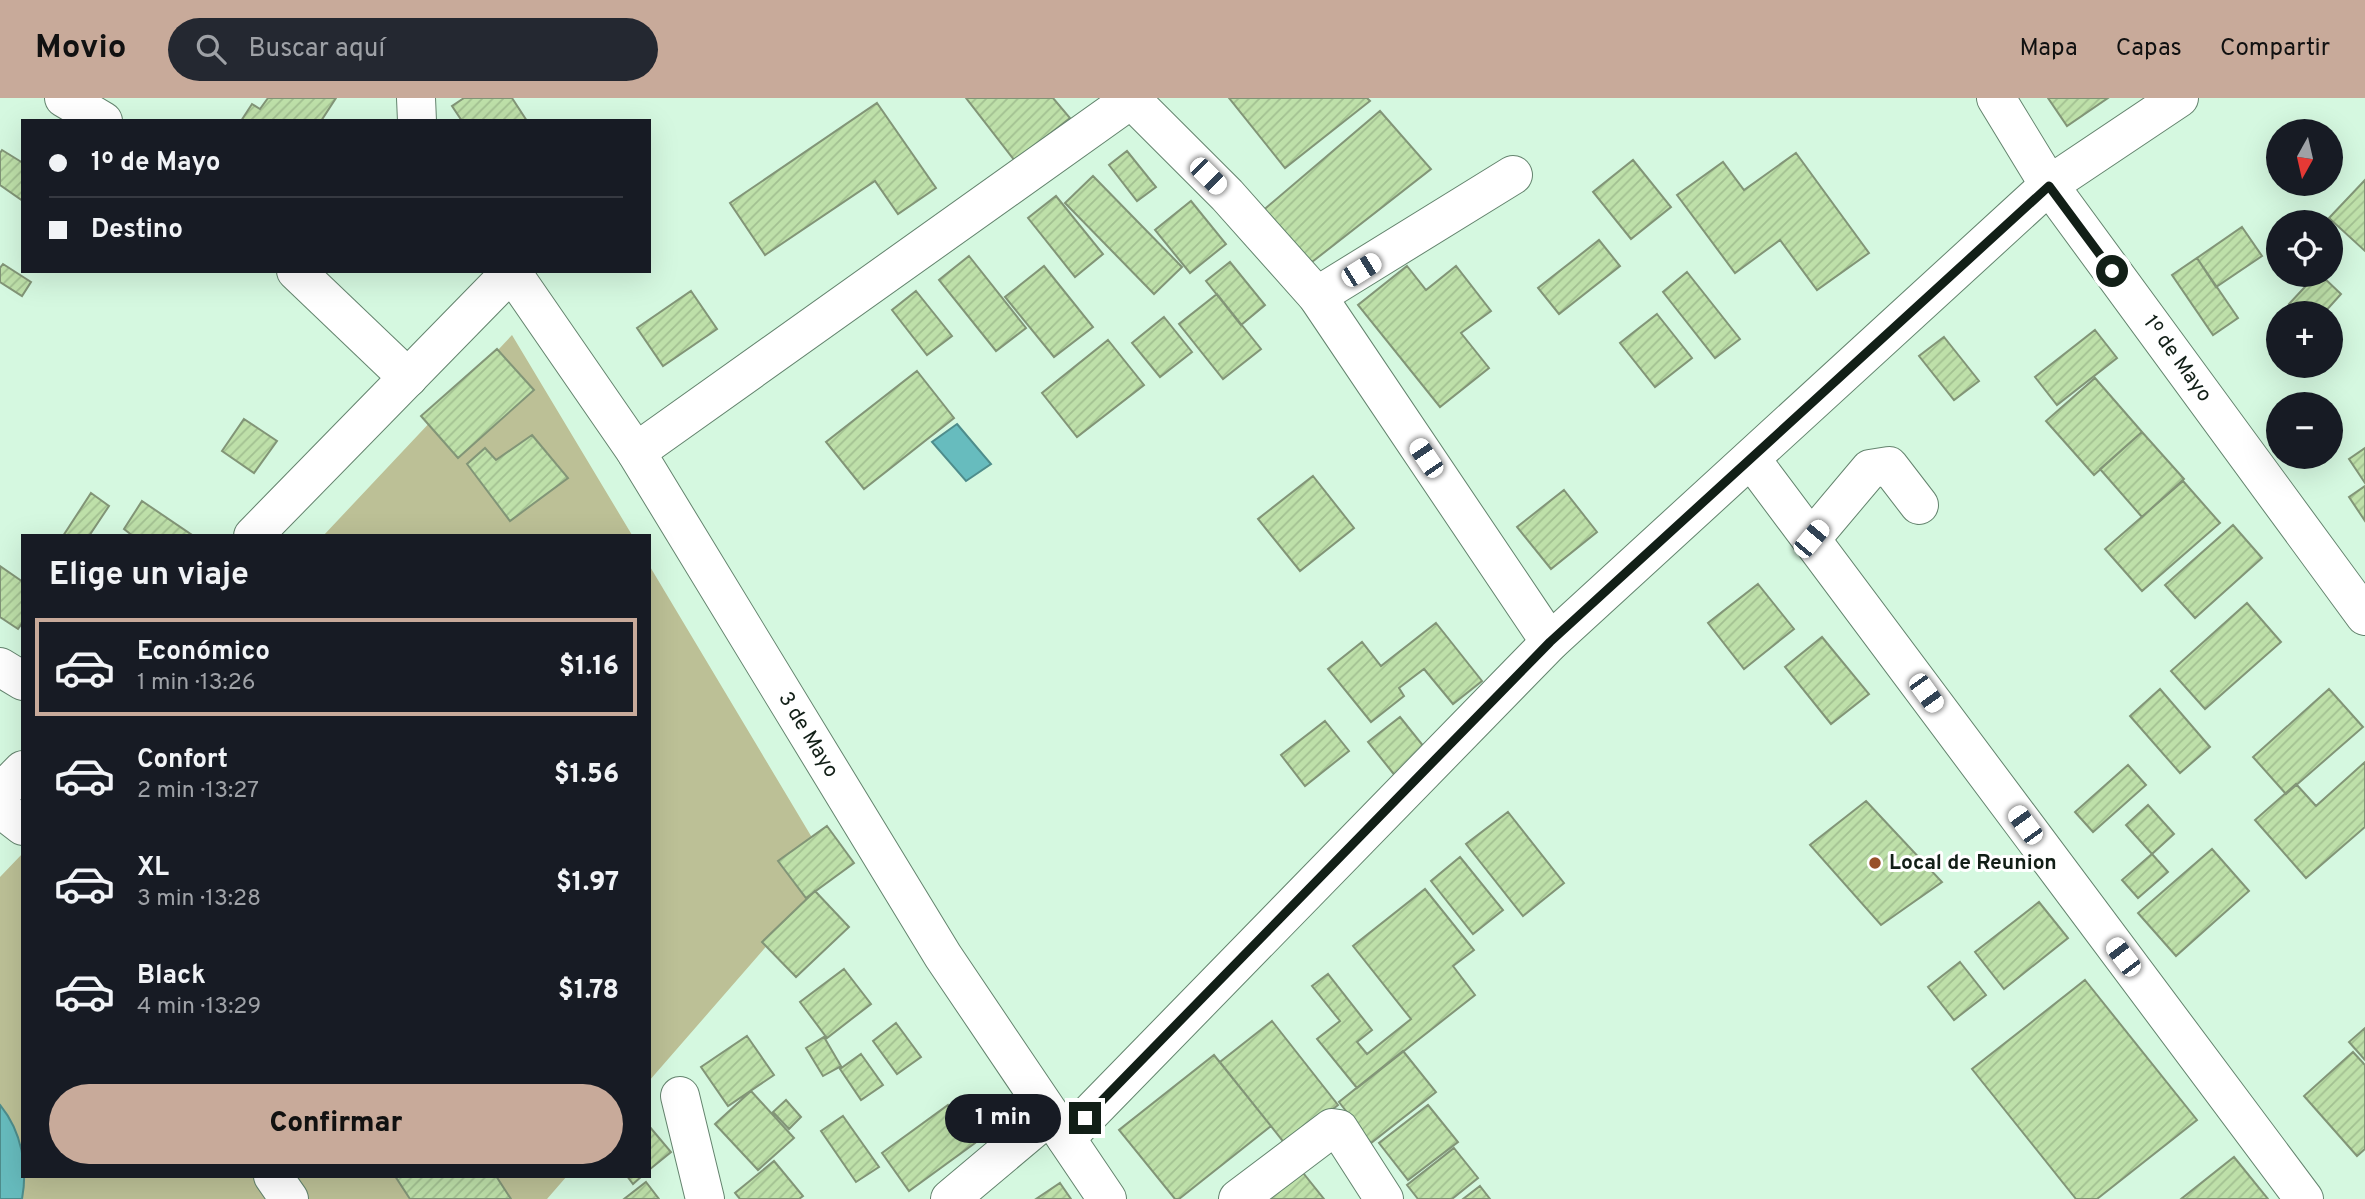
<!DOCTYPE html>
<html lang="es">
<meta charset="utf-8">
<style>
:root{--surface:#171b24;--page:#242831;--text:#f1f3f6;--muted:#9ea1a6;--line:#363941;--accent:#c8aa9a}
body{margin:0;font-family:Overpass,sans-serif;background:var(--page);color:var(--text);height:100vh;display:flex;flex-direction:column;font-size:26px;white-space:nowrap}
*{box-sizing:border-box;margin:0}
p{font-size:23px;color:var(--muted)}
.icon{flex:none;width:38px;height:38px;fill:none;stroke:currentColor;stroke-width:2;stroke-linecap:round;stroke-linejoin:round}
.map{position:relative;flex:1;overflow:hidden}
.sheet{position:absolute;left:21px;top:436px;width:630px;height:644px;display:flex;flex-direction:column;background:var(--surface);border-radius:0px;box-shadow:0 7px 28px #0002}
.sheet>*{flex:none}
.top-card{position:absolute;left:21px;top:21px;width:630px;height:154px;border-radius:0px;box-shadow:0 7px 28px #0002;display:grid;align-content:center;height:154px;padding:0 28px;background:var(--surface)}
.needle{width:46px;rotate:188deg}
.fabs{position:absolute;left:2266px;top:21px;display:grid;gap:14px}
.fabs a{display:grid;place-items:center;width:77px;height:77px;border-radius:50%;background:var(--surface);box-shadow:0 7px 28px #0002;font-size:35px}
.end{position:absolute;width:32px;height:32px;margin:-16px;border:9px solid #121f17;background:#fff;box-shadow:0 0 0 4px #fff}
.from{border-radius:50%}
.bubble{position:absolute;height:49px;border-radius:24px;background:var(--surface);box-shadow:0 7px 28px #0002;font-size:23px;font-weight:800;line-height:49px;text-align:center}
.car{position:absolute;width:21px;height:42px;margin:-21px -10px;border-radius:9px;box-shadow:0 0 5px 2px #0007;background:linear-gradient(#fff 24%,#345 0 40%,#fff 0 76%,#345 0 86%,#fff 0)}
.top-card b{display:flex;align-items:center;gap:24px;height:66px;font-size:26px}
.top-card b+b{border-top:2px solid var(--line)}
.top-card i{width:18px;height:18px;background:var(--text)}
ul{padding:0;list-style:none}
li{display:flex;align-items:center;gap:21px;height:98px;margin:0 14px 10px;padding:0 14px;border:4px solid transparent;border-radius:0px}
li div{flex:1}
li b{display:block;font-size:26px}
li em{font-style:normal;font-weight:800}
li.active{border-color:var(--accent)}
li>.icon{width:63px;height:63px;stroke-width:1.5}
h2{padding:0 28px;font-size:32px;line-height:84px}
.action{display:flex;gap:14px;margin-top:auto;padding:14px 28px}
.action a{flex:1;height:80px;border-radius:42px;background:var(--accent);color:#111;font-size:28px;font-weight:800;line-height:80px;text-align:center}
header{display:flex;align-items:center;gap:42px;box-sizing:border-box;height:98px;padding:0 35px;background:var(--accent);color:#111}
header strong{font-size:33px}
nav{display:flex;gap:38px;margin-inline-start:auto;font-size:24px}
.search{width:490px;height:63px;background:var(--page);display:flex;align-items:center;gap:18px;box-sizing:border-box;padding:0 24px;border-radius:38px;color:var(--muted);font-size:26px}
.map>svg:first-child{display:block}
</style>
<header>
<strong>Movio</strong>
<div class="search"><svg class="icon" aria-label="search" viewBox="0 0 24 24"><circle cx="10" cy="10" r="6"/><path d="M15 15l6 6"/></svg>Buscar aquí</div>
<nav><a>Mapa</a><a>Capas</a><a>Compartir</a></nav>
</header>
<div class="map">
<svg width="2365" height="1101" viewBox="0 0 2365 1101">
<defs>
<pattern id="building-hatch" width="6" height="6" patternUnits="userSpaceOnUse" patternTransform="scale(1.75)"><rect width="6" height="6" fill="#bee0a9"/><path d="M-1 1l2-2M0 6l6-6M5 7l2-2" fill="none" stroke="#a2c091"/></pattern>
</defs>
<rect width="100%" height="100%" fill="#d5f8e0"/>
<path fill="#bcc096" d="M512,237L632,437L323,438Z
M649,467L832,773L649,983Z
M23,755V1078H567L547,1101H0V779Z"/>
<path fill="#67bcbe" stroke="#4e8d8c" stroke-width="2" d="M957,326L991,366L966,383L932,344Z
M0,1007C22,1034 28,1069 22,1101H0Z"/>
<path fill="url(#building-hatch)" stroke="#829577" stroke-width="2" d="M268,0H336L321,23H241L252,6L260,11Z
M464,0H512L527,23H462L452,8Z
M966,0H1053L1070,20L1015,63Z
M1229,0H1367L1370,3L1285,70Z
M2048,0H2108L2067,28Z
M877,5L936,90L898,116L875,83L765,157L730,105Z
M1380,13L1431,71L1312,164L1260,115Z
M2,52L23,65V103L0,87V55Z
M1127,53L1156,89L1137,103L1109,67Z
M1796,55L1869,155L1817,192L1780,142L1735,175L1677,97L1723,64L1744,92Z
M1633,62L1671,109L1631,141L1593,94Z
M1093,78L1182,169L1154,196L1065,105Z
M2365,82V153L2329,120Z
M1056,98L1103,156L1075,179L1028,120Z
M1191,103L1226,146L1190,175L1155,132Z
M2242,129L2262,158L2216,189L2197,160Z
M1599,142L1620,168L1559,216L1538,190Z
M969,158L1026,230L996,253L939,182Z
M2197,160L2238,220L2213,237L2172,177Z
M1230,164L1265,207L1241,227L1206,183Z
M3,166L31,184L22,198L0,184V170Z
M1044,168L1093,229L1054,259L1005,199Z
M1407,168L1426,192L1456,168L1491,213L1461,235L1489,270L1440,309L1358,207Z
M1687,174L1740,241L1715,260L1663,194Z
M2316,177H2321L2341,196L2324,215H2299L2289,206Z
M691,193L717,231L663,268L637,230Z
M916,193L952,238L927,257L892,212Z
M1217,196L1261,251L1223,281L1179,226Z
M1657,216L1692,260L1655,289L1620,245Z
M1164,219L1192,254L1160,279L1132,245Z
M2095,232L2117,260L2057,307L2035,279Z
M1944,239L1979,283L1954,302L1919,258Z
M1108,242L1144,287L1077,339L1042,295Z
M497,251L534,292L458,360L421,318Z
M917,273L954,320L864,391L826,344Z
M2095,280L2142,334L2094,377L2046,323Z
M244,321L277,343L254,375L222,353Z
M2142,334L2184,381L2142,419L2100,371Z
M532,337L568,380L510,423L467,366L485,350L496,362Z
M2365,350V385L2349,361Z
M1313,378L1354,430L1300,473L1258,421Z
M2183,383L2220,425L2142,493L2105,451Z
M2365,388V423L2349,399Z
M1564,392L1597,434L1551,471L1517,429Z
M91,395L109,408L89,438H63Z
M142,403L192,437L191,438H133L124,431Z
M2233,427L2262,460L2195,520L2165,487Z
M0,468L23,484V524L18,531L0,519Z
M1758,486L1794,531L1744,571L1708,525Z
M2247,505L2281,544L2205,611L2171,573Z
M1436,525L1482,583L1453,606L1424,571L1399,590L1404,598L1371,624L1328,571L1362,544L1381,568Z
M1822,539L1869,596L1831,626L1785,569Z
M2160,591L2210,649L2180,675L2130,618Z
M2329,591L2363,629L2286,696L2253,659Z
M1400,619L1429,655L1397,680L1368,644Z
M1325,623L1349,653L1305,688L1281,657Z
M2365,664V729L2306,780L2255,722L2296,686L2316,708Z
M2128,667L2146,687L2093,734L2075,714Z
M1866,703L1942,784L1881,827L1810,747Z
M2148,707L2174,736L2152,756L2126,727Z
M1508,714L1564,785L1523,818L1466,746Z
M827,728L854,765L806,800L778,763Z
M2212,751L2249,793L2176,858L2138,815Z
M2152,756L2168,774L2138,800L2122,782Z
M1460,759L1503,812L1473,836L1431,783Z
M1425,791L1474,852L1453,868L1475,897L1357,990L1317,941L1340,923L1312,888L1328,876L1372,932L1357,944L1367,956L1411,921L1353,848Z
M815,793L849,829L796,879L762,844Z
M2039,804L2068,840L2004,891L1975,854Z
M1960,864L1986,897L1954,922L1928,889Z
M844,871L871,906L827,940L800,904Z
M2085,882L2197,1022L2097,1101H2076L1972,971Z
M1272,923L1338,1007L1286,1047L1220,964Z
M896,925L921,959L897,976L873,943Z
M2365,930V962L2349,944Z
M747,938L774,977L728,1008L701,969Z
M824,939L841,968L823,978L806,950Z
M1403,953L1436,994L1371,1045L1339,1004Z
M2353,954L2365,967V1051L2357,1058L2304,998Z
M861,956L883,987L861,1002L840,971Z
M1214,957L1271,1028L1179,1101H1175L1119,1032Z
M751,993L794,1040L758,1072L715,1026Z
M786,1002L801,1019L789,1031L773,1014Z
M948,1007L975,1045L909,1093L882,1055Z
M1428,1007L1458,1044L1408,1082L1379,1045Z
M843,1018L879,1069L856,1084L821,1033Z
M649,1028L671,1054L649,1072Z
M1454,1050L1478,1080L1452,1101H1418L1407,1087Z
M2234,1059L2268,1101H2181Z
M774,1063L803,1098L799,1101H740L735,1095Z
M1296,1066L1324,1101H1251Z
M395,1078H496L511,1101H410Z
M627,1078H642L633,1086Z
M646,1084L659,1101H624Z
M1060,1085L1071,1101H1036Z
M1480,1088L1490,1101H1463Z"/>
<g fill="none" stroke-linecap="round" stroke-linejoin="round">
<defs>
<g id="minor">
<path d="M64,0L103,23"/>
<path d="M416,0L417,23"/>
<path d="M1130,0L1227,97L1317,198L1550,544"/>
<path d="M1996,0L2049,87L2365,518"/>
<path d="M296,173L408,280"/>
<path id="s1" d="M511,173L636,354L943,858L1107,1101"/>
<path d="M1317,198L1513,77"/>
<path d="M636,354L1133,0"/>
<path d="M1751,361L2304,1101"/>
<path d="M253,438L511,174"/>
<path d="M1811,441L1870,371L1889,368L1919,407"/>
<path d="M0,569L23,583"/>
<path d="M0,695L23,672"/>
<path d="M0,710L23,728"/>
<path d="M680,998L705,1101"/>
<path d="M1066,1040L1550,544L2049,87L2179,0"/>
<path d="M273,1078L289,1101"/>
<path d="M950,1101L1050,1017"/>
<path d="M1238,1101L1332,1030L1339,1031L1384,1101"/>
</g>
</defs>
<use href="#minor" stroke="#64846e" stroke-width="40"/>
<use href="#minor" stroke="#fff" stroke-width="38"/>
</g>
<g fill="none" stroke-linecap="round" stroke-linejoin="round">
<path stroke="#121f17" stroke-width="9" d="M1085,1020L1550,544L2049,88L2112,173"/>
</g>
<circle fill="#975029" stroke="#fff" stroke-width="2.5" cx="1875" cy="765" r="7"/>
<g text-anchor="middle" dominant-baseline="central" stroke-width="6" stroke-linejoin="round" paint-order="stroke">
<g font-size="21" fill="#121f17" stroke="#fff">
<text transform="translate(2177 261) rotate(54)">1º de Mayo</text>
<text stroke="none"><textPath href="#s1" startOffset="551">3 de Mayo</textPath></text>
</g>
<g font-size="21" font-weight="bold" fill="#121f17" stroke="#fff" text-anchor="start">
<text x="1889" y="765">Local de Reunion</text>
</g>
</g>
</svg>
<div class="fabs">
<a><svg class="needle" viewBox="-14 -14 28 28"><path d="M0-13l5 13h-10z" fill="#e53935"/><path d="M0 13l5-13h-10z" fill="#9ea1a6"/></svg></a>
<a><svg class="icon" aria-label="locate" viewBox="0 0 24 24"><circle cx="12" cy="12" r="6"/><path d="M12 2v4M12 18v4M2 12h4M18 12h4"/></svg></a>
<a>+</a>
<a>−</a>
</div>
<i class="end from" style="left:2112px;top:173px"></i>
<i class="end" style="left:1085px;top:1020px"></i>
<div class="bubble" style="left:945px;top:996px;width:116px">1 min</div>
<i class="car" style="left:1208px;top:78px;rotate:135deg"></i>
<i class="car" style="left:1361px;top:172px;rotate:58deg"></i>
<i class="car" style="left:1426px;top:360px;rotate:326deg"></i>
<i class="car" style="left:1811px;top:441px;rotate:40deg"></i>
<i class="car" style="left:1926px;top:595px;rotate:144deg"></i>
<i class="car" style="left:2025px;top:727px;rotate:324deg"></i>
<i class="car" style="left:2123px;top:859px;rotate:323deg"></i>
<div class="top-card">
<b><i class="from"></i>1º de Mayo</b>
<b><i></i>Destino</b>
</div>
<section class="sheet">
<h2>Elige un viaje</h2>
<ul>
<li class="active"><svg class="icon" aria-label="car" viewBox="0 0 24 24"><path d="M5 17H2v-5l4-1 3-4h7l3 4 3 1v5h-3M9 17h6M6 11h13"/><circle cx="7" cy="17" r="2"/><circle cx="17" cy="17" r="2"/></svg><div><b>Económico</b><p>1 min · 13:26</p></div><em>$1.16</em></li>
<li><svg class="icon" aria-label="car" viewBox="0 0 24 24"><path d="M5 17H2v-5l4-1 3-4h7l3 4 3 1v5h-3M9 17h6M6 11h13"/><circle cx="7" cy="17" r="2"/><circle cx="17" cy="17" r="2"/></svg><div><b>Confort</b><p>2 min · 13:27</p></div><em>$1.56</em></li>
<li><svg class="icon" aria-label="car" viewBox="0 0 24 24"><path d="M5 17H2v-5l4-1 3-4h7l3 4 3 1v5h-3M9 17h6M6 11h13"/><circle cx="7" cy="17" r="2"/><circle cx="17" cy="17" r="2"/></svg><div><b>XL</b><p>3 min · 13:28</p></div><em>$1.97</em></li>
<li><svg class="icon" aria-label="car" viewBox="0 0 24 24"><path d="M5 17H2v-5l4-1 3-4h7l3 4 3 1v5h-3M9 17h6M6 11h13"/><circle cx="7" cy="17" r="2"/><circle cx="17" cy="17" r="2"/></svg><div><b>Black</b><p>4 min · 13:29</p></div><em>$1.78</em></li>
</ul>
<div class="action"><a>Confirmar</a></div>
</section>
</div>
